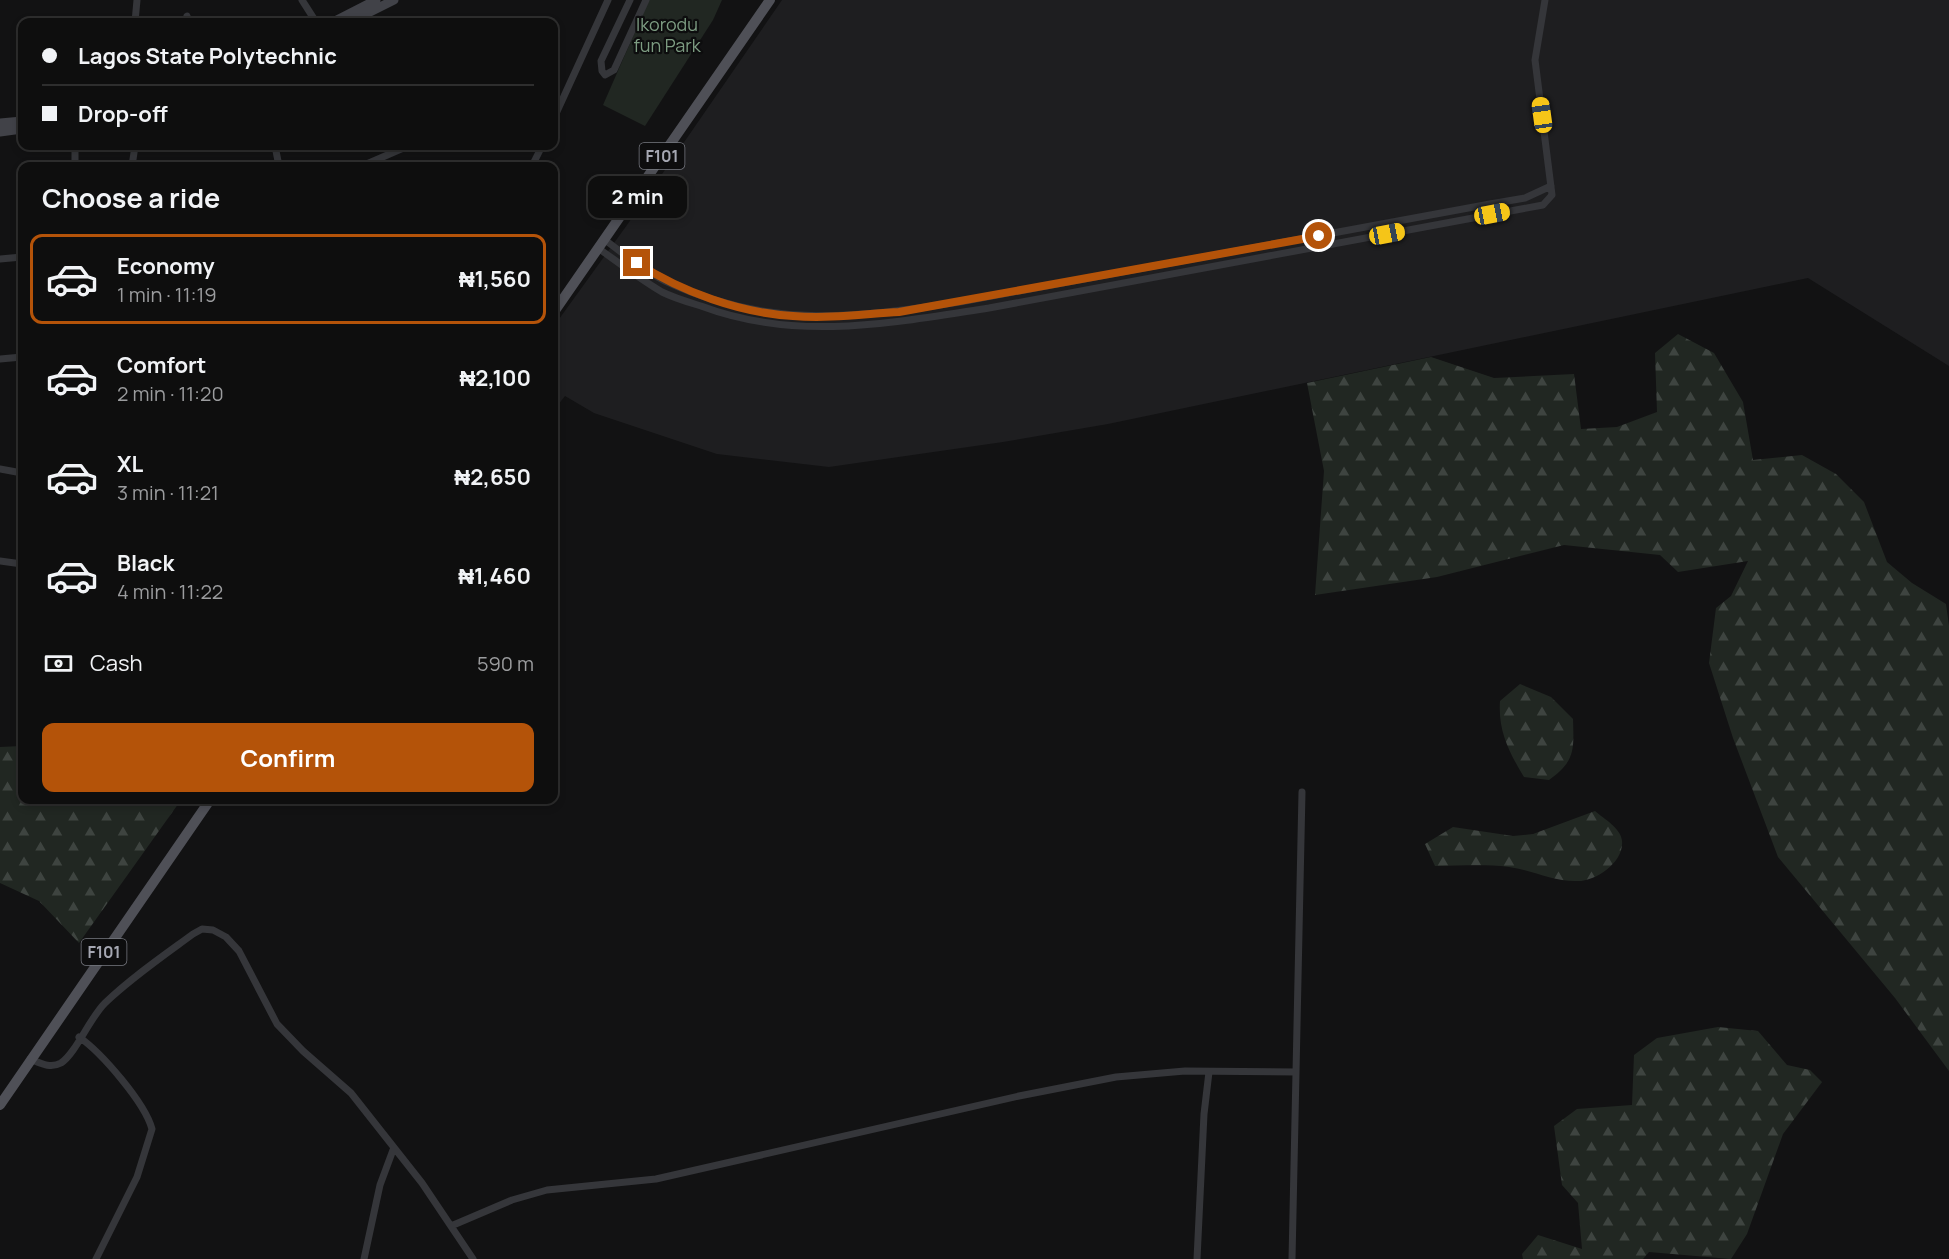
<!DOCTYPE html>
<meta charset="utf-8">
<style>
:root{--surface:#0e0e0e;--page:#171717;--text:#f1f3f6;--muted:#9b9c9e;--line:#2e2e2e;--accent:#b45309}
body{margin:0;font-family:Manrope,sans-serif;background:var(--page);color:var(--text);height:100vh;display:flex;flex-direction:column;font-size:22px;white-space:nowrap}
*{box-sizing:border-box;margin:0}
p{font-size:20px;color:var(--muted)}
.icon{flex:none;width:33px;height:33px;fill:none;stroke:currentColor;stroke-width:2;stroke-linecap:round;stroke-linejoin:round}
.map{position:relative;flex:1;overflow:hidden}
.sheet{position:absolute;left:18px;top:162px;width:540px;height:642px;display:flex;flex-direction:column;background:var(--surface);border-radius:12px;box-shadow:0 3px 9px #0003,0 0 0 2px var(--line)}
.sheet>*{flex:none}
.hud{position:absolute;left:18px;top:18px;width:540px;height:132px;border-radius:12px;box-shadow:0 3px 9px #0003,0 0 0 2px var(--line);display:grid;align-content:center;height:132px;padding:0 24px;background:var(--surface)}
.end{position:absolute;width:27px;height:27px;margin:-14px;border:8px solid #b45309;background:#fff;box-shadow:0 0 0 3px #fff}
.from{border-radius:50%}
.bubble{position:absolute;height:42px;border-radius:12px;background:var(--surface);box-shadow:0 3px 9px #0003,0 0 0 2px var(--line);font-size:20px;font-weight:700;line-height:42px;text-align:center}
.car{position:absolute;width:18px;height:36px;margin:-18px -9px;border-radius:8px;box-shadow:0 0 4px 2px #0007;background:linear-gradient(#f5c518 24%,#345 0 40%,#f5c518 0 76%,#345 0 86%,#f5c518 0)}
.hud b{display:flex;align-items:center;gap:21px;height:57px;font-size:22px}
.hud b+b{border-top:2px solid var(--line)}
.hud i{width:15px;height:15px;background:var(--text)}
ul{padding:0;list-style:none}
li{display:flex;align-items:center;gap:18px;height:90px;margin:0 12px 9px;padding:0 12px;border:3px solid transparent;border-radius:12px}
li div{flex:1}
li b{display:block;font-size:22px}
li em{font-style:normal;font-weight:700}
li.active{border-color:var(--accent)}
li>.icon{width:54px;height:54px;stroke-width:1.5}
h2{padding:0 24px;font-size:27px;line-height:72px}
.pay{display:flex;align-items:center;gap:15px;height:66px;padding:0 24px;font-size:22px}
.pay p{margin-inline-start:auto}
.cta{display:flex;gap:12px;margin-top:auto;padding:12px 24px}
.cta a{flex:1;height:69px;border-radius:12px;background:var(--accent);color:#fff;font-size:24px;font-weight:700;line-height:69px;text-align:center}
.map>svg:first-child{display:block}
</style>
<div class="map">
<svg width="1949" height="1259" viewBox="0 0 1949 1259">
<defs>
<pattern id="forest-firs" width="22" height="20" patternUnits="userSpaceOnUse" patternTransform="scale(1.5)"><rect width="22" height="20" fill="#212722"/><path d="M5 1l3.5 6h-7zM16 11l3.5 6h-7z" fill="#3e4440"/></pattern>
</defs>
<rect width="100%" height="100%" fill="#121213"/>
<path fill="#1e1e20" d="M782,0H1949V366L1808,278L1108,424L1003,442L829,467L717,454L594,413L565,396L554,410V326L627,225Z"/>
<path fill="url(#forest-firs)" d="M1678,334L1714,353L1743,402L1753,460L1802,455L1836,474L1864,502L1887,562L1912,583L1946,604L1949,626V1071L1895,998L1778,857L1733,738L1709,663L1716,608L1731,596L1748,561L1678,572L1660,555L1564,545L1437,577L1315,595L1324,471L1307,383L1431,357L1494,378L1574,374L1581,429L1617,427L1657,412L1655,353Z
M1520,684L1551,697L1573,719C1574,751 1575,761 1549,780L1524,777C1509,752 1498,731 1500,701Z
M22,746V800H181L79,943L39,901L0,883V747Z
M1595,811C1604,819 1621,828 1622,841C1624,862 1596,881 1578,881C1554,882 1532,870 1509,867C1485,864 1459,866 1435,866L1425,844L1453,827L1513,836L1533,834Z
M1718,1027L1758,1031L1787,1065L1810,1070L1822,1082L1783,1134L1747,1234L1731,1259L1649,1252L1643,1259H1523L1522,1254L1538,1235L1582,1249L1578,1203L1562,1185L1554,1126L1577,1109L1632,1105L1634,1055L1657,1038Z"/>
<path fill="#212722" d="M649,0H722L713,20L645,126L603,105Z"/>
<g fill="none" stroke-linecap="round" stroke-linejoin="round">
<path stroke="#35363a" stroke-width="7" d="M302,0L316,22
M630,0L601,61L602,71L605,75L614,70L646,0
M187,16L189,22
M135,22L137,0
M554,118L608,0
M75,146V166
M275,146L279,166
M132,166L135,146
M362,166L408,146
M532,166L542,146
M605,240C624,254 644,271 665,281C768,329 853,318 960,302L1490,204L1525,198L1551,186
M598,248C619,263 640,279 662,292C674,298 688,302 701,306C797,342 891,323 989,308L1543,205L1552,195L1535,60L1545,0
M0,259L22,257
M0,359L22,357
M0,469L22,473
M0,561L22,564
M79,1037C102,1053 145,1103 152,1129L137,1177L96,1259
M30,1059C40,1063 50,1069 61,1063C76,1053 89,1019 105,1003C131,978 163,956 193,934L202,929L213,930L226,937L239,951L277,1024L303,1051L351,1093L422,1183L473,1259
M451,1226L512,1200L547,1190L656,1179L1019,1096L1116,1077L1185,1071L1296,1072
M364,1259L380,1185L393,1150
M1197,1259L1204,1114L1209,1072
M1292,1259L1302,792"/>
<path stroke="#414248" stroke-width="9" d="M333,22L376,0
M350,22L394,0
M0,123L22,121
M0,132L22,129"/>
<path stroke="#4f5057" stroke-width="10" d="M554,312L770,0
M0,1105L210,800"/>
</g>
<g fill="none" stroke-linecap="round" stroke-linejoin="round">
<path stroke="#b45309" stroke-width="8" d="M637,263C682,292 740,313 793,316C828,319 864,314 899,312L1319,236"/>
</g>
<g text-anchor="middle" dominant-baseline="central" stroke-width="4.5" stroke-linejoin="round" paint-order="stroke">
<g fill="#0d0d0e" stroke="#777981" stroke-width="1.5">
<rect x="639.5" y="143" width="45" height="26" rx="4.5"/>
<rect x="81.5" y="939" width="45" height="26" rx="4.5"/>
</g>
<g font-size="16" font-weight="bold" fill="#a5a7b2">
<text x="662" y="156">F101</text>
<text x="104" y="952">F101</text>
</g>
<g font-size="18" fill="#7d9c82" stroke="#0d0d0e">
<text x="667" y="24">Ikorodu<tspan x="667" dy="21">fun Park</tspan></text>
</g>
</g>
</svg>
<i class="end from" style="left:1319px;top:236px"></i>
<i class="end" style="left:637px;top:263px"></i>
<div class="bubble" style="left:588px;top:176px;width:99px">2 min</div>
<i class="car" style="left:1542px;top:115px;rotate:352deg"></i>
<i class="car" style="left:1492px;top:214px;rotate:79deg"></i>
<i class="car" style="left:1387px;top:234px;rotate:79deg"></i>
<div class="hud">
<b><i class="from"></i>Lagos State Polytechnic</b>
<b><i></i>Drop-off</b>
</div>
<section class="sheet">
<h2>Choose a ride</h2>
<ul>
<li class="active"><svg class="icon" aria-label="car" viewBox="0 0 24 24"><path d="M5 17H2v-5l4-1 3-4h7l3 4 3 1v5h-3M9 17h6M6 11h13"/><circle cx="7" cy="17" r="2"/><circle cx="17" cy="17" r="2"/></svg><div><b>Economy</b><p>1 min · 11:19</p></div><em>₦1,560</em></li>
<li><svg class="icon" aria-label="car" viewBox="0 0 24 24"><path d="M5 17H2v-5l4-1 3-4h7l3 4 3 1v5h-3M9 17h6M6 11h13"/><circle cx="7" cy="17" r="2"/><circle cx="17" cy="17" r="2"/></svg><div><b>Comfort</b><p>2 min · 11:20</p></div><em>₦2,100</em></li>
<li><svg class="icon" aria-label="car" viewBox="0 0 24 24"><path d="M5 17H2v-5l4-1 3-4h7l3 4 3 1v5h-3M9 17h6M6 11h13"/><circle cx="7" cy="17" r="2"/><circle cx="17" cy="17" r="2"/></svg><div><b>XL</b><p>3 min · 11:21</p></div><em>₦2,650</em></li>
<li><svg class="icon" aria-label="car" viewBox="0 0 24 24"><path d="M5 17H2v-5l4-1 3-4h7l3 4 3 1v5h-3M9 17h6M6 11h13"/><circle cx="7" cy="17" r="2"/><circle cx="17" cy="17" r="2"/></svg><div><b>Black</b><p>4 min · 11:22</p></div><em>₦1,460</em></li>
</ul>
<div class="pay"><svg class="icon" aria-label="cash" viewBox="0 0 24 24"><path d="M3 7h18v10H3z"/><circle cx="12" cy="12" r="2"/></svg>Cash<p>590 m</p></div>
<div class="cta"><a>Confirm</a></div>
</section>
</div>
